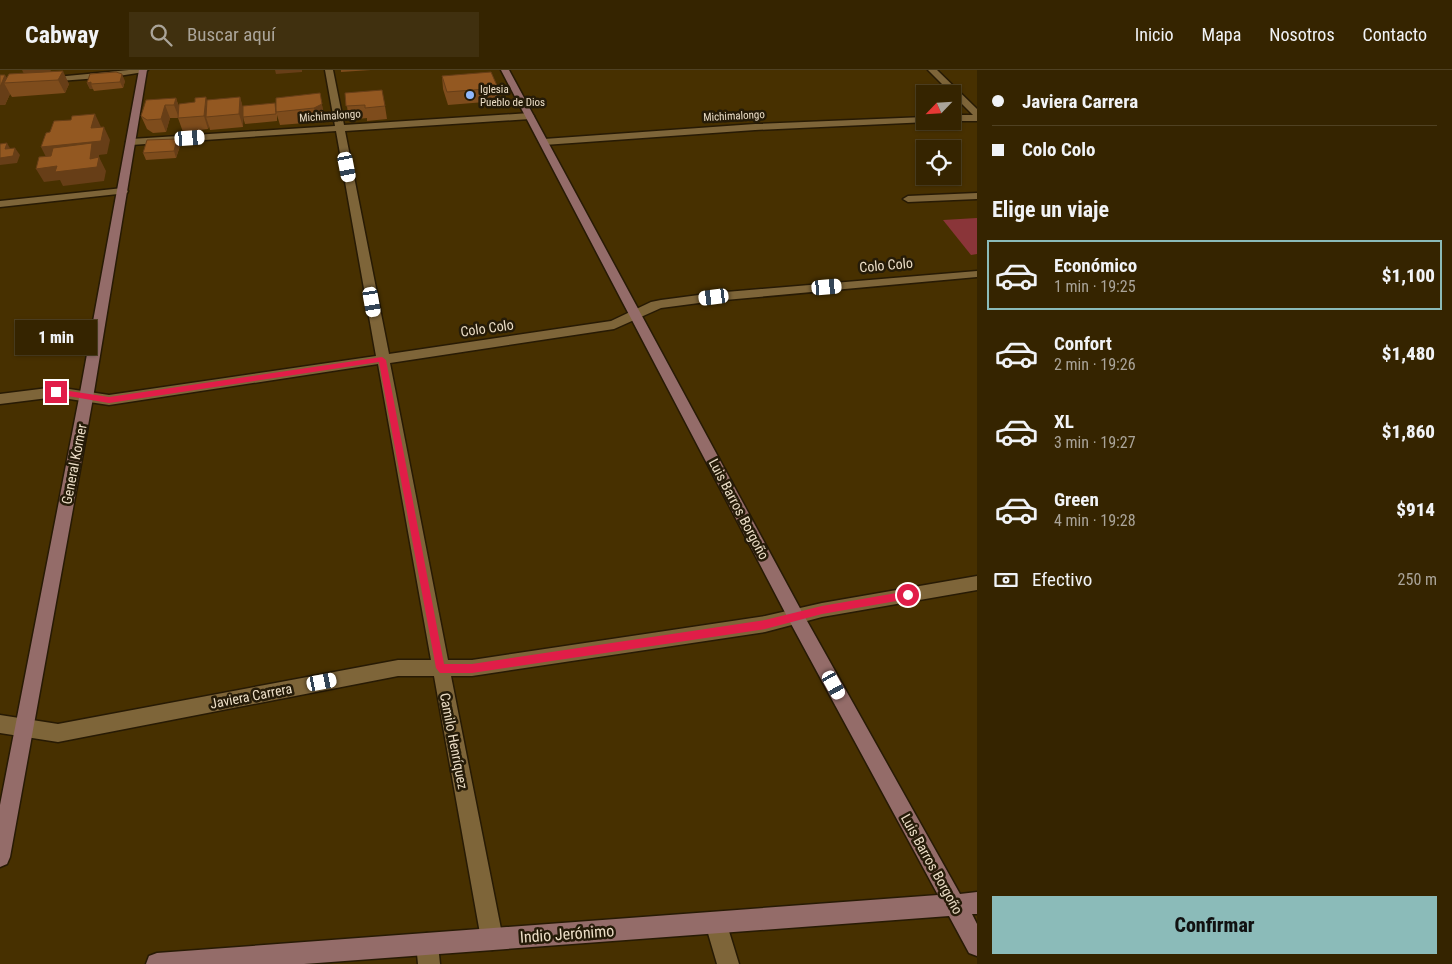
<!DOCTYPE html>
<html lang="es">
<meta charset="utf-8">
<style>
:root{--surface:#352400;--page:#40300f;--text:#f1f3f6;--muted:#aaa499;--line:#4f4122;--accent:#8bbbb9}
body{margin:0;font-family:"Roboto Condensed",sans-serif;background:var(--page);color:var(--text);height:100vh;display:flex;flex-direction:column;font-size:19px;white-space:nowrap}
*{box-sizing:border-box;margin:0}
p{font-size:16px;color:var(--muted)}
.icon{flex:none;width:28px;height:28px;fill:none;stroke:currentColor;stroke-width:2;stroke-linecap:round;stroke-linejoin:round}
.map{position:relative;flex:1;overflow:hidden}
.panel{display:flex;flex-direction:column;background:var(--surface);width:475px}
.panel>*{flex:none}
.top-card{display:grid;align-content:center;height:110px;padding:0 15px;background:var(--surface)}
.needle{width:32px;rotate:245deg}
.buttons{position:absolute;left:916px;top:15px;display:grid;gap:10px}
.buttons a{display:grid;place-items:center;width:45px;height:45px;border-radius:0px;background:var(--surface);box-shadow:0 1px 4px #0004,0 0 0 1px var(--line);font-size:25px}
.end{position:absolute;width:22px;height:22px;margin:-11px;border:6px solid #e11d48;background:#fff;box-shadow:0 0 0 2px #fff}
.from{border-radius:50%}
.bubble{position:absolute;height:35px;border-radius:0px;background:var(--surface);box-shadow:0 1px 4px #0004,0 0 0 1px var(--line);font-size:16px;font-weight:800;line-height:35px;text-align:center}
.car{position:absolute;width:15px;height:30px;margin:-15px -8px;border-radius:6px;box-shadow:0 0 4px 1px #0007;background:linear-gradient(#fff 24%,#345 0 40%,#fff 0 76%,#345 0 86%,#fff 0)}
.top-card b{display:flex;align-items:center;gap:18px;height:48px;font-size:19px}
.top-card b+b{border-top:1px solid var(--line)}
.top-card i{width:12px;height:12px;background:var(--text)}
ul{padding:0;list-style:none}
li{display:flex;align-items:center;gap:15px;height:70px;margin:0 10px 8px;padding:0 5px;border:2px solid transparent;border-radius:0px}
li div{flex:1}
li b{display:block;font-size:19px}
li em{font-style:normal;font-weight:800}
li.current{border-color:var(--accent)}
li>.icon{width:45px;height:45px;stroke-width:1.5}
h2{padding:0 15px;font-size:22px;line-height:60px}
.pay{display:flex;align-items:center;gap:12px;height:55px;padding:0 15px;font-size:19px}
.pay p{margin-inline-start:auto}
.action{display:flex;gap:10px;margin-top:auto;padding:10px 15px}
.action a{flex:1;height:58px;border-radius:0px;background:var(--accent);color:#111;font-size:20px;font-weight:800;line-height:58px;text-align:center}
header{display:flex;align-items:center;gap:30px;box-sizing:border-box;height:70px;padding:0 25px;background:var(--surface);border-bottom:1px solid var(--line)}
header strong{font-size:24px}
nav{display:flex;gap:28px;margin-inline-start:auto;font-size:18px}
.search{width:350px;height:45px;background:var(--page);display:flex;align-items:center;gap:12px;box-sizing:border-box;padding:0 18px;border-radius:0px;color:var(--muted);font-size:19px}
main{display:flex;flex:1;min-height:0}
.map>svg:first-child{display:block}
</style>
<header>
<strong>Cabway</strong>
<div class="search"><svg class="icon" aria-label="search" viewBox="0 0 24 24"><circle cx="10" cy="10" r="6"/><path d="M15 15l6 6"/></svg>Buscar aquí</div>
<nav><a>Inicio</a><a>Mapa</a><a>Nosotros</a><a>Contacto</a></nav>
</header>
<main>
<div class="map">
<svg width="977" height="894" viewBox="0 0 977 894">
<rect width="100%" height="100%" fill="#473000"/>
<path fill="#8a3539" d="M977,148V184L971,185L943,150Z"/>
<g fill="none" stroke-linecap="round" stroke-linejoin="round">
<defs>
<path id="street" d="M129,0H148L144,2L112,7L46,12L42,10L46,8Z
M325,0H333L344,55L530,43L534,46L530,49L345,61L389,284L611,251L651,232L661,230L714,223L977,201V207L714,231L661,238L614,259L390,293L448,590H472L765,546L822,533L977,506V520L822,547L765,562L472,606H451L503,869L500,877L492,880L484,877L481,869L434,606H398L58,672L0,663V645L58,654L398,590H431L378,294L109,335L56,327L0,334V324L56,317L109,325L376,286L336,61L131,75L126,72L131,69L335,56Z
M928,0H937L977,39V51H952V45H973Z
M925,47V51L928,52L755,60L544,75L539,72L544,69L755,54Z
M123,118L128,121L127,123L0,137V131Z
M977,123V129L908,132L903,129L908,126Z
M716,842L724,845L739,894H717L705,853L708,845Z
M427,863L435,866L438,874L440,894H418L416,874L419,866Z"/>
<path id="secondary" d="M139,0H147L93,328L10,787L7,794L0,797V735L79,328Z
M501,0H509L802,542L960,824L977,822V844H972L977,854V886L969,883L949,846L304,894H146L149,886L157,883L938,825L790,552Z"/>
</defs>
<use href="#street" stroke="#271a04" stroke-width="3"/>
<use href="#secondary" stroke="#271a04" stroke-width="3"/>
<use href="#street" fill="#7e6539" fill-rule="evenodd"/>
<use href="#secondary" fill="#946c69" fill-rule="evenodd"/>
</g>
<path fill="#7e4c1c" d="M341,0H371L341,2Z
M50,2L69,14L65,23L12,27L10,24L5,35L0,5L7,8Z
M442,6L498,18L497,31L448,35L443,19Z
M125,11L123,18L94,21L93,19H90L87,13Z
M320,23L324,47L317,52L280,55L277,45V51L245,54L243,47V57L210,60L209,56L208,59L183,62L178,48H170L166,62L153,63L147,59L141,46L176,28L179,37L240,27L243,39L276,37Z
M345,23L385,36L387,49L367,51V48L349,50Z
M177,69L180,76L176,88L146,90L143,83Z"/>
<path fill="#673e17" d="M22,0H51L50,2L24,4Z
M275,0H302V2L276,4Z
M63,1L69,14L65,23L58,10Z
M122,4L125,11L123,18L120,12Z
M5,5L10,13H4L10,24L5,35H0V17Z
M91,12V14L93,19H90L87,13Z
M320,23L324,47L317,52L314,38Z
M206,27L210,40L206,47L209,56L208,59L204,46Z
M240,27L244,41L243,57L239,44Z
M176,28L180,41L179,48L174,35Z
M165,35L170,48L166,62L161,49Z
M95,44L101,57H104L110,70L107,84L99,85V90V87L106,101L104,111L63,116L60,110L44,112L36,99L90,89L48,91L41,77L91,58Z
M177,69L180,76L176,88L174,81Z
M7,73L11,80L5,79Z
M15,78L20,85L17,93L0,95V88Z"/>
<path fill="#935821" stroke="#673e17" d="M63,1L58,10L4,13L9,4Z
M116,2L122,4L120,12L91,14V12L87,13L90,4Z
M491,2L498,18L447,22L442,6Z
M0,5H5L0,17Z
M382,20L385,36L365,38V35L346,36L345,23Z
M320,23L322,34L314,38L276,42V28Z
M206,27L204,46L178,48L179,34L195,32V28Z
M240,27L239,44L206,47L207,30Z
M176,28L174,35H165L161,49L147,50L141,46L146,30Z
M275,33L276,44L243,47V36Z
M95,44L91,58L104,57L101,71L41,77L46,63L50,62L54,51L71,50L72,46Z
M177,69L174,81L143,83L147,70Z
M7,73L5,79L15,78L13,86L0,88V74Z
M92,73L90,89L99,87L97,97L55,102L57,96L36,99L39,87L51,86L53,78Z"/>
<path fill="#e11d48" d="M382,287L386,290L444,594H472L765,550L822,536L908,521L913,525L908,529L822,544L765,559L472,603H440L436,598L379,292L109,333L56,324L52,322L56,319L109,327Z"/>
<circle fill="#8fb8fd" stroke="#251b08" stroke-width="2" cx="470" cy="25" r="5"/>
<g text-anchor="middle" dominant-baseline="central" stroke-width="5" stroke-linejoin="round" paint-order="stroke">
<g font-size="11" fill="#ecdec7" stroke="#251b08" text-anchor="start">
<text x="480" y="19">Iglesia<tspan x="480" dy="13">Pueblo de Dios</tspan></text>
</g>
<g font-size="11" fill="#ecdec7" stroke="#251b08">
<text transform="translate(330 46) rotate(-4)">Michimalongo</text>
<text transform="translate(734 46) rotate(-3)">Michimalongo</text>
</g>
<g font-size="14" fill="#ecdec7" stroke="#251b08">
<text transform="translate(886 195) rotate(-5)">Colo Colo</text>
<text transform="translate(487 258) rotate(-8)">Colo Colo</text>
<text transform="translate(74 394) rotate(-79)">General Korner</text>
<text transform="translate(739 439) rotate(62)">Luis Barros Borgoño</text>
<text transform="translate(251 626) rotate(-11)">Javiera Carrera</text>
<text transform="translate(454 671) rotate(79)">Camilo Henríquez</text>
<text transform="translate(932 794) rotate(61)">Luis Barros Borgoño</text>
</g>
<g font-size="16" fill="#ecdec7" stroke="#251b08">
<text transform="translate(567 864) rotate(-4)">Indio Jerónimo</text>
</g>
</g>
</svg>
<div class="buttons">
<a><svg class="needle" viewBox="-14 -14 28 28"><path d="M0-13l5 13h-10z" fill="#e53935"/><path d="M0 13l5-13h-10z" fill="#aaa499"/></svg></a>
<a><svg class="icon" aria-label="locate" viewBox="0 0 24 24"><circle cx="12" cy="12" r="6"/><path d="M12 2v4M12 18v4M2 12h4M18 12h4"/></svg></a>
</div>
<i class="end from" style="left:908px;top:525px"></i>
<i class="end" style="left:56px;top:322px"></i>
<div class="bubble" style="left:15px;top:250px;width:82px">1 min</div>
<i class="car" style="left:190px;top:68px;rotate:86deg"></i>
<i class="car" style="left:347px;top:97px;rotate:169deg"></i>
<i class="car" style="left:827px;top:217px;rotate:85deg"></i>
<i class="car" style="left:714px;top:227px;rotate:263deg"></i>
<i class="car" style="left:372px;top:232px;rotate:170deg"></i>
<i class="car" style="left:322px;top:612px;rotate:79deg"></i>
<i class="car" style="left:834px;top:615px;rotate:151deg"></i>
</div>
<section class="panel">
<div class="top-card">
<b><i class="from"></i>Javiera Carrera</b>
<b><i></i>Colo Colo</b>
</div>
<h2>Elige un viaje</h2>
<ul>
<li class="current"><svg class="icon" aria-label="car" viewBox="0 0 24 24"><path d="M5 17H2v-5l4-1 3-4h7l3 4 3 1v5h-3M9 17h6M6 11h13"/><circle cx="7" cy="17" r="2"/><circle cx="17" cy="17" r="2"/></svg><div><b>Económico</b><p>1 min · 19:25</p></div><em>$1,100</em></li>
<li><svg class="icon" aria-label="car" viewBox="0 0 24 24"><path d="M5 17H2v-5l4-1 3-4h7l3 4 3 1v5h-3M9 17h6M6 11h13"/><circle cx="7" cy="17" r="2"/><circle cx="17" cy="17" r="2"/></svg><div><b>Confort</b><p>2 min · 19:26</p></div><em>$1,480</em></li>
<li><svg class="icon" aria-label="car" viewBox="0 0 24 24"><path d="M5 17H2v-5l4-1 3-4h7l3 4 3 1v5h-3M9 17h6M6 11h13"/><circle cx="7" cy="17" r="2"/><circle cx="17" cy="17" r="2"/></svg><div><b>XL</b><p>3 min · 19:27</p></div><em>$1,860</em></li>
<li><svg class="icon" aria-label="car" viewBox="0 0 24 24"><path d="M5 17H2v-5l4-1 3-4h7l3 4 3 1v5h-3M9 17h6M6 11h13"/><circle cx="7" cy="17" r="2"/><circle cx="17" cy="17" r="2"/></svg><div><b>Green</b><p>4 min · 19:28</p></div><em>$914</em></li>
</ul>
<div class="pay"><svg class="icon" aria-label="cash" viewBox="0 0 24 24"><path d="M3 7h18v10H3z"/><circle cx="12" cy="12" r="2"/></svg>Efectivo<p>250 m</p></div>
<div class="action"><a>Confirmar</a></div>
</section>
</main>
